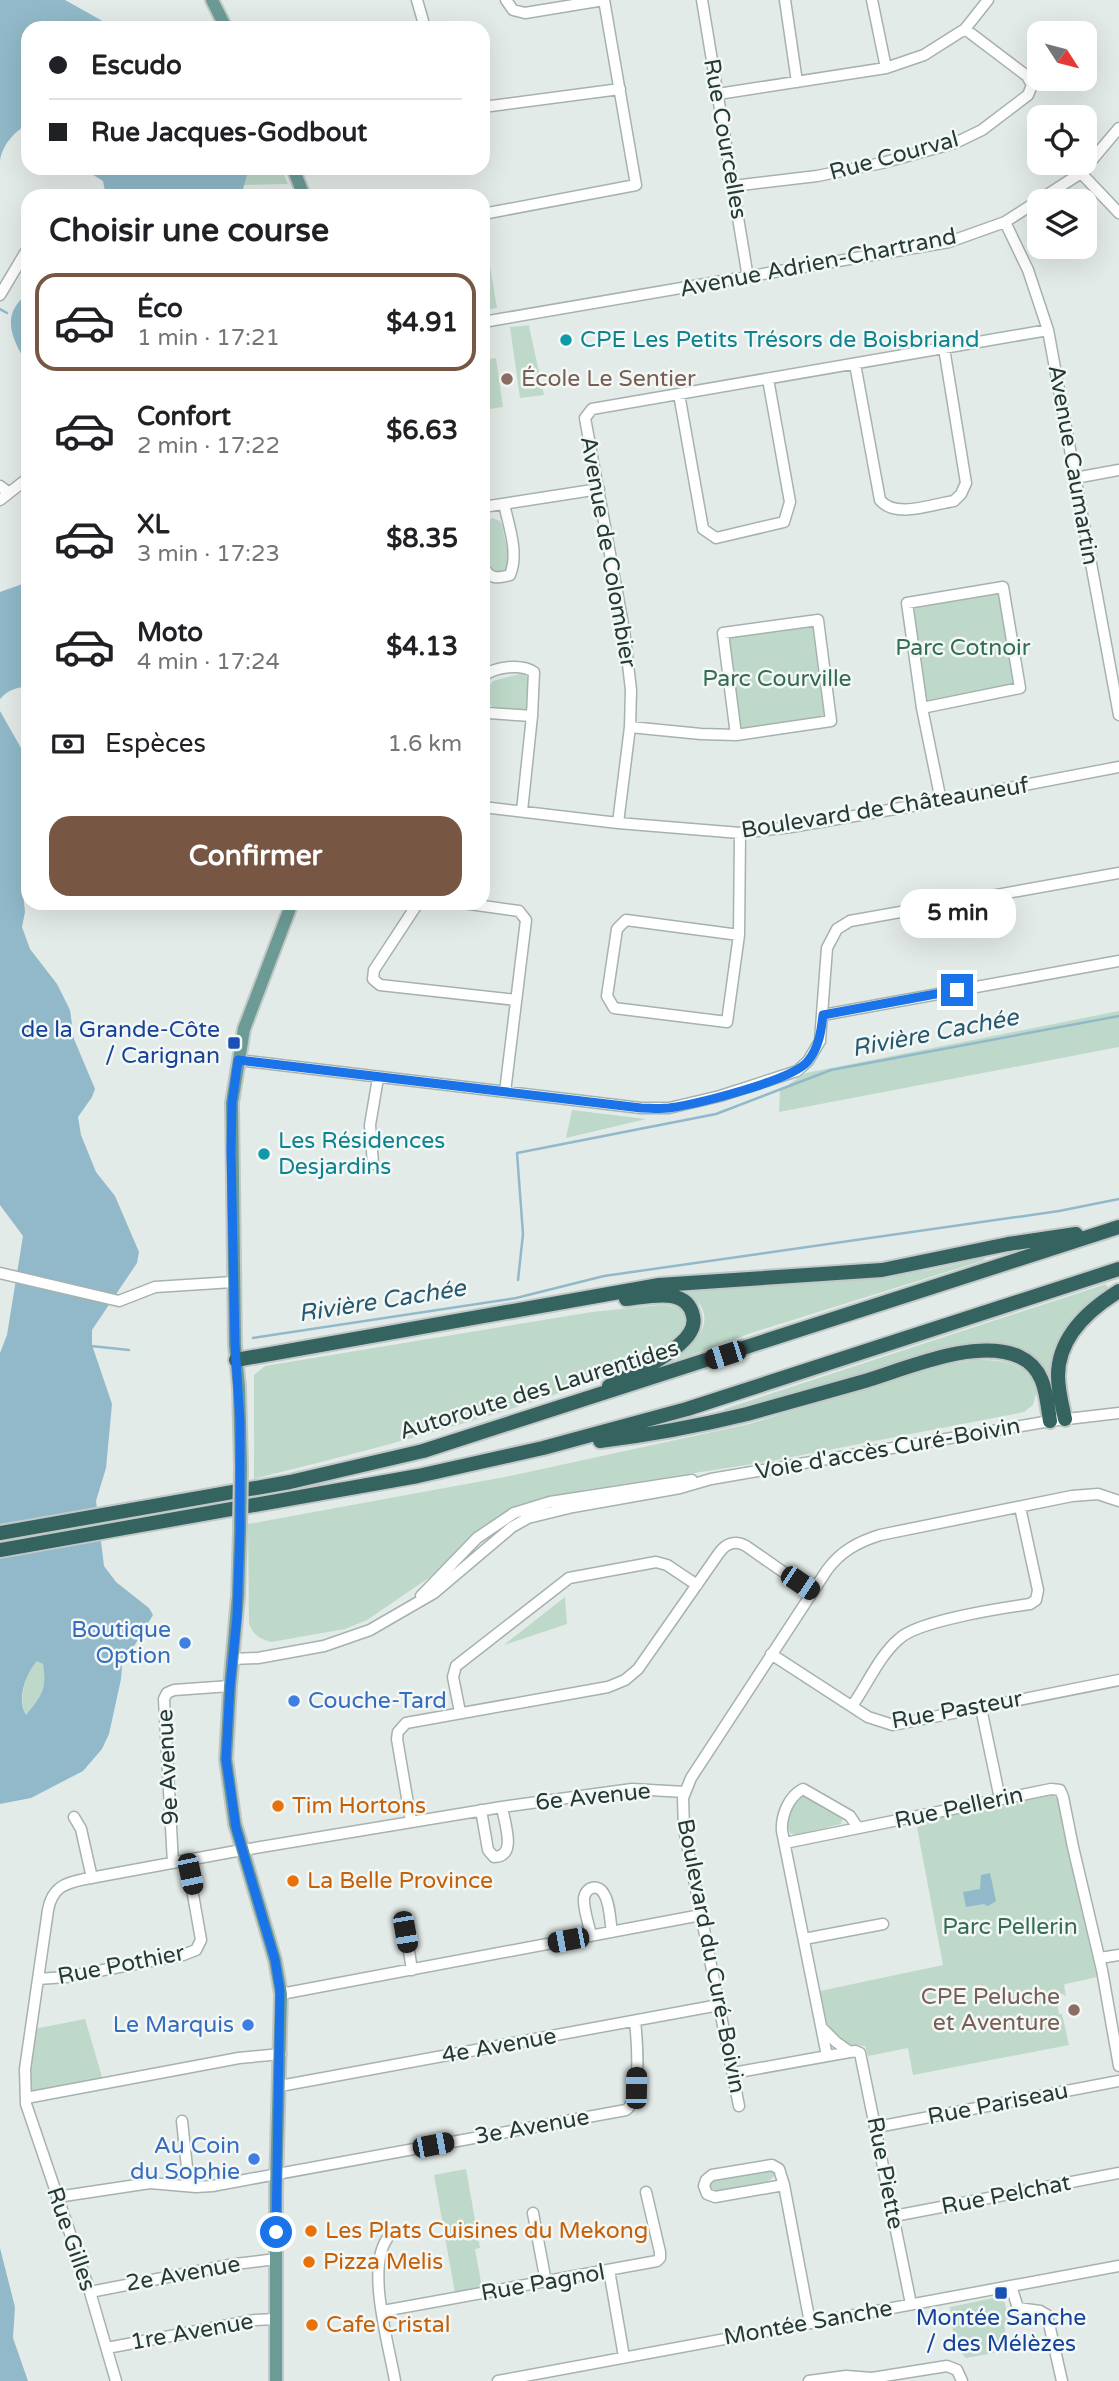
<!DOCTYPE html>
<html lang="fr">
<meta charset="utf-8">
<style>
:root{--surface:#fff;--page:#f2f2f2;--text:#202124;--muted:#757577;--line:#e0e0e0;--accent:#775744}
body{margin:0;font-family:"Varela Round",sans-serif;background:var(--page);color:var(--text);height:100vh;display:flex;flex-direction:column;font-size:26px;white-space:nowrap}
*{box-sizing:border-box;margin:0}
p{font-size:23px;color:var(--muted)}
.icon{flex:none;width:38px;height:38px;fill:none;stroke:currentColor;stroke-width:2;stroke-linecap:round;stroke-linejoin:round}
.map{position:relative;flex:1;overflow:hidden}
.side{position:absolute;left:21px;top:189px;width:469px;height:721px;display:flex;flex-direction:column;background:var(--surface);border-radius:21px;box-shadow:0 7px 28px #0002}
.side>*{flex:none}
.banner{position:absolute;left:21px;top:21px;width:469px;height:154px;border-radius:21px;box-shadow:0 7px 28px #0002;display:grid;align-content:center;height:154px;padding:0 28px;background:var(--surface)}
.needle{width:46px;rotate:126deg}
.fabs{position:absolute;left:1027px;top:21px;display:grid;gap:14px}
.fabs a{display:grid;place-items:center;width:70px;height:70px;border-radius:14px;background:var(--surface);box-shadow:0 7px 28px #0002;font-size:35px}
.end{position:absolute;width:32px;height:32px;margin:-16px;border:9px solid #1a73e8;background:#fff;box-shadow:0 0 0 4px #fff}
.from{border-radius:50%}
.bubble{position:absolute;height:49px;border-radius:21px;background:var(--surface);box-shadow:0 7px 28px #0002;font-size:23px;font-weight:800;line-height:49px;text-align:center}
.car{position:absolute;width:21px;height:42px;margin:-21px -10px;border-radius:9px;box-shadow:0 0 5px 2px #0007;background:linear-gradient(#222 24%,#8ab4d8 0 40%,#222 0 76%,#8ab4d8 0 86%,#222 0)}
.banner b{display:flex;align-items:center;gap:24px;height:66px;font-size:26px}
.banner b+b{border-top:2px solid var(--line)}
.banner i{width:18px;height:18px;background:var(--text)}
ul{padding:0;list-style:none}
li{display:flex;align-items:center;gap:21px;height:98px;margin:0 14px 10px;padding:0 14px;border:4px solid transparent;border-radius:21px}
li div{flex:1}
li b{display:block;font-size:26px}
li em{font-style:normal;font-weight:800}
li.on{border-color:var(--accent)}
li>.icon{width:63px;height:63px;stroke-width:1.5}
h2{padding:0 28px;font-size:32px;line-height:84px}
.pay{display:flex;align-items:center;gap:18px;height:77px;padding:0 28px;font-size:26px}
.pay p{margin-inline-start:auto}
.primary-button{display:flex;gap:14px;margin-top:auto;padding:14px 28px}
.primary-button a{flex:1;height:80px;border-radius:21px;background:var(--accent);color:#fff;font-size:28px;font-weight:800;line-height:80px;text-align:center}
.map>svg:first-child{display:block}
</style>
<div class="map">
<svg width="1119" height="2381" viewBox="0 0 1119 2381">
<rect width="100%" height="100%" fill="#e3ebe8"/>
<path fill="#bed9c9" d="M249,168H281L288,184L243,185Z
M483,224L497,308L483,310Z
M532,325L529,326L544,395L520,398L510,327Z
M496,358L503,407L483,410V360Z
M492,518L500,521L502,525L510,563L507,571L498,575C486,567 483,535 486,522Z
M1002,589L1020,688L923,707L906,603Z
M818,621L831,721L737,735L721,634Z
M523,673L529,679L528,710L493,707L490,705V685L493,681Z
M1119,1011V1047L779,1112L780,1090L806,1073Z
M572,1110L646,1119L566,1138Z
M984,1258L985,1260L754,1332L683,1358L677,1360L676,1357C706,1338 720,1307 679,1290L867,1278L930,1270Z
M1106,1284L1109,1290C1081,1309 1043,1344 1052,1382H1049C1044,1360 1027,1351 1007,1346L727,1414L724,1409Z
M659,1305C674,1305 690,1307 684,1326C670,1379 316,1463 254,1479V1375L265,1366L592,1312Z
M976,1360C1002,1360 1027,1361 1037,1390L1033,1405L1024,1412L766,1462L584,1490L513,1508L480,1529L430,1577L367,1620L345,1629L271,1642C259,1639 254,1635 249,1624L248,1524L510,1476L749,1424L943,1365Z
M565,1597L567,1624L504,1645Z
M37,1660L43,1663C47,1689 42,1695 26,1715C17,1700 26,1673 37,1660Z
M1048,1795H1053L1058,1799L1097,1977L1066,1984L1064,1985L1066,1996L1063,1994L1056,1995L1059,2014H1062L1069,2045L913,2075L908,2048L868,2056L865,2046L844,2044L828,2028L820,1991L943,1965L916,1822Z
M804,1796L839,1816L842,1819L841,1824L796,1835L790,1833C784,1820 792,1803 804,1796Z
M85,2019L103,2080L32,2091L30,2088L34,2029Z
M466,2169L480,2248L475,2249L482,2288L455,2293L434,2175Z
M768,2170L773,2171L775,2175L769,2181L719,2191L712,2190L710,2186L713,2180Z
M1003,2296L1009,2321L1004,2325L1009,2350L966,2358L955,2347L950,2307Z"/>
<path fill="#91b9c9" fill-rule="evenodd" d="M0,0H65L115,28H28V124C15,131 2,145 0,161Z
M74,168H249L241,196H106L103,181L82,168Z
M28,293V366C11,337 0,315 28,293Z
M28,582V687C16,687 8,690 0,699V592Z
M0,711L25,755L28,765L23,811L26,834L21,875L25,912L22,927L30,949L57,984L70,1010L74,1039L95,1089L92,1097L78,1117L81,1135L96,1172L115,1196L139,1252L137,1263L92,1330V1345L112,1404L106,1468L96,1501L104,1566L116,1582L149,1608L153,1615L122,1666L121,1679L109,1734L102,1749L83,1771L31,1798L0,1804V1353L7,1335L23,1236L0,1205ZM37,1661L43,1664C47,1689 42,1695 26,1715C16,1700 26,1673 37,1661Z
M990,1873L996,1901L988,1906L984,1904L966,1907L963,1892L980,1889L981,1875Z
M0,2248L15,2307L13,2338L28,2381H0Z"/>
<path fill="#e3ebe8" d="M100,1507L104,1540L0,1558V1525Z"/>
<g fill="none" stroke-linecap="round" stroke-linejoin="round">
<path stroke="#91b9c9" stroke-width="2.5" d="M0,309L7,313
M518,1280L523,1234L517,1153L716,1114L831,1070L1119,1016
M253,1338L516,1298L604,1276L1059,1211L1119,1199
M91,1346L129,1350"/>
<defs>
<path id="minor" d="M417,0L425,28
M702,0L748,278
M785,0L797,82
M872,0L886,68
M718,94L886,68L924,55L965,29L988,0
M483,107L620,89
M1081,173L1119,213
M733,186L817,176L882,163L955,143L982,130L1028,95L1032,85L1027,76L965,29
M483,214L636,185L604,0L525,13L513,10L506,0
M1005,222L1028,270L1048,330L1119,715
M0,295L28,248
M483,322L949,242L1005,222L1081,173L1119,128
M855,364L880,500C895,519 933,504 954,501L961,494L966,483L944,348
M679,394L703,529L716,538L784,522L790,502L768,379
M1075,478L1119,470
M0,486L9,493
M0,500L28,478
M483,507L599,489
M483,566C490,579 496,579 510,575C519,553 509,527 504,504
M483,676C495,667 521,663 534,672L532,716L522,811
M922,708L1020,688L1003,587L907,603L922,708L941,801
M483,710L488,713L532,716
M630,727L701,734L736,735L831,721L818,620L723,633L736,735
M483,807L618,823L740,833L791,827L941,801L1119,767
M618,823L630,727L631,690L624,630L585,418L592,409L1048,330
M418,903L374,970L373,979L380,985L516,1000
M462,903L519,911L526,920L505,1092
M739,935L626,920L617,929L607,996L614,1008L727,1022L739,935L740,833
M823,1015L1119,961
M238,1060L641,1108H669L720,1096L797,1071L808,1061L820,1041L827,948L837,929L850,921L1119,873
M373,1164L370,1125L378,1078
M0,1273L119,1301L155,1287L233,1282
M421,1596L477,1538L514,1513L550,1502L692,1480
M771,1654L868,1717L893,1725L1119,1680
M232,1659L258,1658L324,1646L370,1630L434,1593L512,1527L528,1518L573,1507L680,1488L711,1479L1050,1421L1119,1413
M852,1706C867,1685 879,1656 899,1639C917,1621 1002,1608 1030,1604L1036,1600L1038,1590L1020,1507
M981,1708L1000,1799
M460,1712L453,1677L456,1666L569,1578L656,1562L667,1565L697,1585
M481,1810L488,1850L494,1857C518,1857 504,1822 502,1807
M74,1817L81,1829L92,1878
M411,1821L397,1739L398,1732L406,1723L608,1687L625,1680L638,1669L719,1553C726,1543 736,1540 746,1546L812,1592
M785,1843L1051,1789L1060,1790L1063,1797L1073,1847L1102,1970L1119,2066
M173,1863L164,1699L167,1693L174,1690L230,1686
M406,1932L412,1970
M591,1936C589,1924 583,1909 584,1898C586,1886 599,1884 604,1894C610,1903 610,1921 612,1932
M804,1939L883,1924
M1100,1958L1119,1955
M38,1979L66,1977L183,1955L196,1950L201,1940L200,1934L187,1861
M281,1994L701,1915
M822,2028L836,2042L850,2052
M827,2056L782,1831C781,1815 789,1796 803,1789L850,1816L858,1828
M733,2073L855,2051L860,2053L911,2304
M280,2086L719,2005
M26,2098L239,2058L281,2054
M739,2106L684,1829L683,1798L691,1778L827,1570C841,1551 858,1542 880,1535L1072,1496L1098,1494L1119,1501
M182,2121L189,2186
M877,2127L1119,2081
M784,2185L715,2197L707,2194L704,2186L706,2180L712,2175L772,2165L779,2169L784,2185L810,2323
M57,2197L150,2183L196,2187L212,2186L626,2110C642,2099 637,2040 635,2021
M533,2213L546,2282
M894,2216L1119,2173
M387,2239C366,2269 389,2345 395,2381
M609,2270L624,2357
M1011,2286L1018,2308L1040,2311L1047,2315L1062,2381
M90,2292L235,2264L276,2259
M383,2311L657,2261L660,2258V2252L646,2192
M107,2348L255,2320L276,2319
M116,2381L90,2292L26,2104L25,2069L48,1910C52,1888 64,1883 85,1879L231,1852L502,1807L632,1789L685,1792
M498,2381L1119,2266
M809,2381L846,2376L872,2378L947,2366L957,2370L962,2381"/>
<path id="major" d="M212,0L226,28
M293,168L304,196
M241,1467L239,1388L235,1345L232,1103L244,1029L292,903
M240,1531L238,1596L230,1686L226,1759L235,1824L275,1960L281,1994L276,2189V2381"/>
<path id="highway" d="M236,1360L659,1285L882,1270L1008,1244L1076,1234
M609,1386C632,1373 660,1362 680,1344C688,1337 696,1328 693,1316C687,1286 648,1297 626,1299
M1065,1419C1062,1405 1058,1390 1058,1376C1058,1338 1088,1310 1119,1291
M600,1441C650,1435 698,1426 747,1414C786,1403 826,1392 865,1381C908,1368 978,1337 1020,1357C1046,1369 1046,1397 1050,1421
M0,1533L290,1482L423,1451L1119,1227
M0,1550L418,1476L543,1448L687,1409L1119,1269"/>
</defs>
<use href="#minor" stroke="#a6b2af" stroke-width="13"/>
<use href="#major" stroke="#c2c8c7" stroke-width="16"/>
<use href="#highway" stroke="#c2c8c7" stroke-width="18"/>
<use href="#minor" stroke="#fff" stroke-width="10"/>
<use href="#major" stroke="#6c9b96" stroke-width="12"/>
<use href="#highway" stroke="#346360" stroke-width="14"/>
<defs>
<path id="major-bridge" d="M240,1531L241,1467"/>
</defs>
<use href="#major-bridge" stroke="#c2c8c7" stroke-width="16" stroke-linecap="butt"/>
<use href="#major-bridge" stroke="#6c9b96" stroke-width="12"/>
</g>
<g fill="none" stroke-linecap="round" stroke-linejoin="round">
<path stroke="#1a73e8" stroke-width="9" d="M276,2232L280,1990L275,1960L236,1828L226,1759L230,1686L237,1617L240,1531V1421L235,1345L231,1150L232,1103L238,1060L641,1108C650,1108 660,1109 669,1108C696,1104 792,1081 808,1061C819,1047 821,1032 823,1015L957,990"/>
</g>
<g fill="#0f9aa8" stroke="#f3f8f6" stroke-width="2.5">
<circle cx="566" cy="340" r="7"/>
<circle cx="264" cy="1154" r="7"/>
</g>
<g fill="#8d6e63" stroke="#f3f8f6" stroke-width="2.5">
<circle cx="507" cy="379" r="7"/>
<circle cx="1074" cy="2010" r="7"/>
</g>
<g fill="#1a4fb4" stroke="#f3f8f6" stroke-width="2.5">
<rect x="227" y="1036" width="14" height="14" rx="3.5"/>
<rect x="994" y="2286" width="14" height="14" rx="3.5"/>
</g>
<g fill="#3f7fe0" stroke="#f3f8f6" stroke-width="2.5">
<circle cx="185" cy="1643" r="7"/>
<circle cx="294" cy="1701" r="7"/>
<circle cx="248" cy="2025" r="7"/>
<circle cx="254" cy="2159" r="7"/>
</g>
<g fill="#e8710a" stroke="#f3f8f6" stroke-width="2.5">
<circle cx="278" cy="1806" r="7"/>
<circle cx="293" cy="1881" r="7"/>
<circle cx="311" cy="2231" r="7"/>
<circle cx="309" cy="2262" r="7"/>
<circle cx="312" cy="2325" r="7"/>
</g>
<g text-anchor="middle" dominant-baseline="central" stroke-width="5" stroke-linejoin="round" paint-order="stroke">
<g font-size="23" fill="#253a37" stroke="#f3f8f6">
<text transform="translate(725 139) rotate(80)">Rue Courcelles</text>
<text transform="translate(894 156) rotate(-15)">Rue Courval</text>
<text transform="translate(818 263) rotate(-11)">Avenue Adrien-Chartrand</text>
<text transform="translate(1073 465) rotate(80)">Avenue Caumartin</text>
<text transform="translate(608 552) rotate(80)">Avenue de Colombier</text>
<text transform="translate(885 808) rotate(-9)">Boulevard de Châteauneuf</text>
<text transform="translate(539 1390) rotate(-17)">Autoroute des Laurentides</text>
<text transform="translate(888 1449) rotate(-10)">Voie d'accès Curé-Boivin</text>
<text transform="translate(957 1710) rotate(-10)">Rue Pasteur</text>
<text transform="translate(168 1767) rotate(-93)">9e Avenue</text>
<text transform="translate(593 1797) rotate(-6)">6e Avenue</text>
<text transform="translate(959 1808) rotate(-12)">Rue Pellerin</text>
<text transform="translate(711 1956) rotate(79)">Boulevard du Curé-Boivin</text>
<text transform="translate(121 1965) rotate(-11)">Rue Pothier</text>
<text transform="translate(499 2046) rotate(-10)">4e Avenue</text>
<text transform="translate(998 2104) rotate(-11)">Rue Pariseau</text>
<text transform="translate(532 2127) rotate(-10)">3e Avenue</text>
<text transform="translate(885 2173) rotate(79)">Rue Piette</text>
<text transform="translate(1006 2195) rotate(-11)">Rue Pelchat</text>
<text transform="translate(71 2239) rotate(71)">Rue Gilles</text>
<text transform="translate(183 2274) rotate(-10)">2e Avenue</text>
<text transform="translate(543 2283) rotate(-10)">Rue Pagnol</text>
<text transform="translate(808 2323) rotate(-10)">Montée Sanche</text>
<text transform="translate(192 2332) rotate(-10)">1re Avenue</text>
</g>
<g font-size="23" fill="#0d838f" stroke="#f3f8f6" text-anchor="start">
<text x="580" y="340">CPE Les Petits Trésors de Boisbriand</text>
<text x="278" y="1141">Les Résidences<tspan x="278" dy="26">Desjardins</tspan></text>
</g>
<g font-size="23" fill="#785e54" stroke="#f3f8f6" text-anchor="start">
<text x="521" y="379">École Le Sentier</text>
<text x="1060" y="1997" text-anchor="end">CPE Peluche<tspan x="1060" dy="26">et Aventure</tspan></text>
</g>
<g font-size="23" fill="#336c51" stroke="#f3f8f6">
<text x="963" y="648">Parc Cotnoir</text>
<text x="777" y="679">Parc Courville</text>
<text x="1010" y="1927">Parc Pellerin</text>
</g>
<g font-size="23" fill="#164399" stroke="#f3f8f6" text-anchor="end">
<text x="220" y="1030">de la Grande-Côte<tspan x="220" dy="26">/ Carignan</tspan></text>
<text x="1001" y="2318" text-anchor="middle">Montée Sanche<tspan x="1001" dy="26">/ des Mélèzes</tspan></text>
</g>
<g font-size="23" fill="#366cbe" stroke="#f3f8f6" text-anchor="end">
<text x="171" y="1630">Boutique<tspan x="171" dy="26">Option</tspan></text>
<text x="308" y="1701" text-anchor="start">Couche-Tard</text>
<text x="234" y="2025">Le Marquis</text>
<text x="240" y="2146">Au Coin<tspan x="240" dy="26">du Sophie</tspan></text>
</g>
<g font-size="23" fill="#c56008" stroke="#f3f8f6" text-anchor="start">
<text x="292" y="1806">Tim Hortons</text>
<text x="307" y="1881">La Belle Province</text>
<text x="325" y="2231">Les Plats Cuisines du Mekong</text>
<text x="323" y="2262">Pizza Melis</text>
<text x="326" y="2325">Cafe Cristal</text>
</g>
<g font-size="24" font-style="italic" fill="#26586f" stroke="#f3f8f6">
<text transform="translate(935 1033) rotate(-11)">Rivière Cachée</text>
<text transform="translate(382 1301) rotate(-9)">Rivière Cachée</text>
</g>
</g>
</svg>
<div class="fabs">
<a><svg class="needle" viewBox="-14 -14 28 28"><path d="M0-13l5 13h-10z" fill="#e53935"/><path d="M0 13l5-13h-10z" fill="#757577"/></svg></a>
<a><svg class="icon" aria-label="locate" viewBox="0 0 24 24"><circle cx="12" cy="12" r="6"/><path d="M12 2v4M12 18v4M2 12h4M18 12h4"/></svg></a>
<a><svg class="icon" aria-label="layers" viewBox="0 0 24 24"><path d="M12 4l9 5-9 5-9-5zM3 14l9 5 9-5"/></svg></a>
</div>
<i class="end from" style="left:276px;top:2232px"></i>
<i class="end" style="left:957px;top:990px"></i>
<div class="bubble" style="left:900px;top:889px;width:116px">5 min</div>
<i class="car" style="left:725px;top:1355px;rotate:252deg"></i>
<i class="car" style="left:800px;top:1583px;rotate:124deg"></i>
<i class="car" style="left:190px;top:1874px;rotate:168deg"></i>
<i class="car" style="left:405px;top:1932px;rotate:170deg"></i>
<i class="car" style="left:568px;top:1940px;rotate:259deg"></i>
<i class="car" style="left:636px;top:2088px;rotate:1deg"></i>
<i class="car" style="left:433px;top:2145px;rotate:79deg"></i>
<div class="banner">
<b><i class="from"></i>Escudo</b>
<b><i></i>Rue Jacques-Godbout</b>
</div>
<section class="side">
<h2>Choisir une course</h2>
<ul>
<li class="on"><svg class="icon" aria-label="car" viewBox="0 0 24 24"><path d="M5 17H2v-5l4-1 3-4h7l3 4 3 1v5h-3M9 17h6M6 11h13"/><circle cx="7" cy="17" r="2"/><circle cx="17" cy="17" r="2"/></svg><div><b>Éco</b><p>1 min · 17:21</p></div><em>$4.91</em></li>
<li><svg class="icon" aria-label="car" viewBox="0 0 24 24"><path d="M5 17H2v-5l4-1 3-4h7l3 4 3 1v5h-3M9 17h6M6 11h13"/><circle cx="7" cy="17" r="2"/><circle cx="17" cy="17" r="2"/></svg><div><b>Confort</b><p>2 min · 17:22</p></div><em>$6.63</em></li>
<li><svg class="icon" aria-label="car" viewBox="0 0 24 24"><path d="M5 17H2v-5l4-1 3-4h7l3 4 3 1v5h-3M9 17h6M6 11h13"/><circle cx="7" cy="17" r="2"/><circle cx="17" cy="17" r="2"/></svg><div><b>XL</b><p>3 min · 17:23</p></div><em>$8.35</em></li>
<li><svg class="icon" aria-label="car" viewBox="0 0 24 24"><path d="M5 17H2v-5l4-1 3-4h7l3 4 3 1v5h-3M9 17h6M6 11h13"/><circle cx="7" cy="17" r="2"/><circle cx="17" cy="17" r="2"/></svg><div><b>Moto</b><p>4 min · 17:24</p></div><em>$4.13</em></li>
</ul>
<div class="pay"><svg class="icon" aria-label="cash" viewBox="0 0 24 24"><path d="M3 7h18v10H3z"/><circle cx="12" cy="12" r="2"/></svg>Espèces<p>1.6 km</p></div>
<div class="primary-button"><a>Confirmer</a></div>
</section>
</div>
